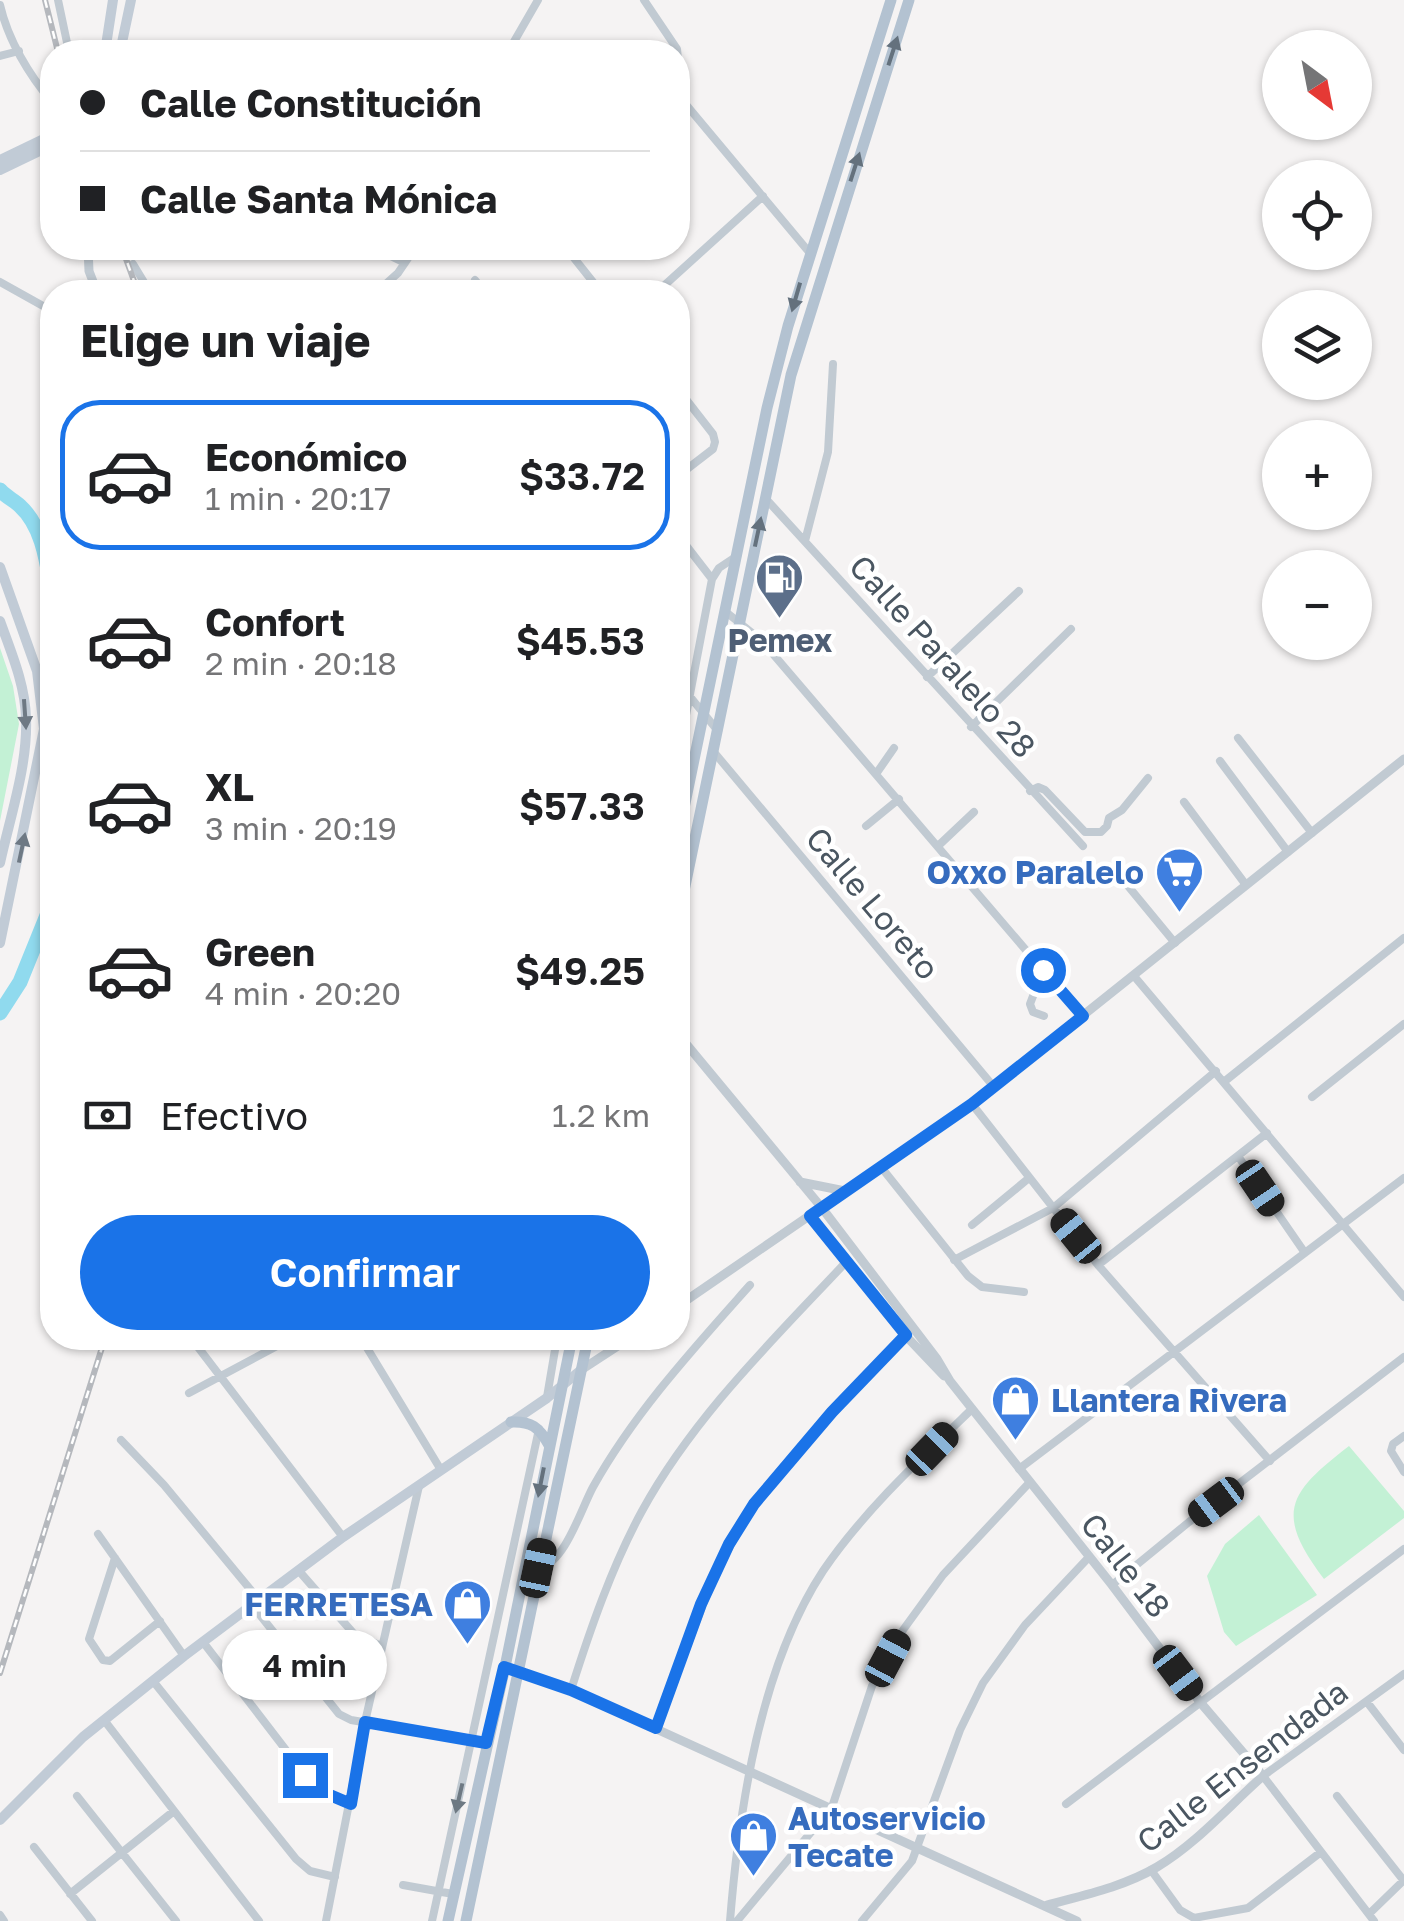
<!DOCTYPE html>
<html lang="es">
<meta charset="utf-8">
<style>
:root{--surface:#fff;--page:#f2f2f2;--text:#202124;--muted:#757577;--line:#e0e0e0;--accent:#1a73e8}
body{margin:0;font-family:"Golos Text",sans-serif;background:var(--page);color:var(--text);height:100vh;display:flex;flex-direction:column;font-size:38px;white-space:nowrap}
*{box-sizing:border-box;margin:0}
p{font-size:32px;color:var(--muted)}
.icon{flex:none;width:55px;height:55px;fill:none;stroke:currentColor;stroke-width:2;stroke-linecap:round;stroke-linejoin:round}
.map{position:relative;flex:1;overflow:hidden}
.details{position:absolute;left:40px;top:280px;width:650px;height:1070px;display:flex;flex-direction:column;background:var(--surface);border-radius:40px;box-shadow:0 2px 8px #0004}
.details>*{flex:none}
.top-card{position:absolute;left:40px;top:40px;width:650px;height:220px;border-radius:40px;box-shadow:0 2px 8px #0004;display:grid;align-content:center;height:220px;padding:0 40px;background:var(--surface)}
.needle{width:65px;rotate:148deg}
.fabs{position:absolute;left:1262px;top:30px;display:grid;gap:20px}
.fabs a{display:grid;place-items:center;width:110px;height:110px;border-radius:50%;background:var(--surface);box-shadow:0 2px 8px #0004;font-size:50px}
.end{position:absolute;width:45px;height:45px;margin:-22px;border:12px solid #1a73e8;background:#fff;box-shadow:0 0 0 5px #fff}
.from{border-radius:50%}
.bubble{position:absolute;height:70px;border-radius:35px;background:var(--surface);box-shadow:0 2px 8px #0004;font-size:32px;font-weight:600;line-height:70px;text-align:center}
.car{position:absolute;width:30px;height:60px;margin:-30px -15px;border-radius:12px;box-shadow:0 0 8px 2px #0007;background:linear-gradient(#222 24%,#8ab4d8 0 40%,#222 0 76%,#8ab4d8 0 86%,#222 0)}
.top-card b{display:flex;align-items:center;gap:35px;height:95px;font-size:38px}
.top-card b+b{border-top:2px solid var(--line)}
.top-card i{width:25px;height:25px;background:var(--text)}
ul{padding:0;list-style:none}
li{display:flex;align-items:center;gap:30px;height:150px;margin:0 20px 15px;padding:0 20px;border:5px solid transparent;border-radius:40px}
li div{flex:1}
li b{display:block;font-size:38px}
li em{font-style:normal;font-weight:600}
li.on{border-color:var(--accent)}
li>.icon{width:90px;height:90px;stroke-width:1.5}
h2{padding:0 40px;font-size:45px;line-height:120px}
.pay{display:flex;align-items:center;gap:25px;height:110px;padding:0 40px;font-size:38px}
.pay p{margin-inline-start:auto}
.primary-button{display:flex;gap:20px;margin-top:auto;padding:20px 40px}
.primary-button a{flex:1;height:115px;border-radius:60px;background:var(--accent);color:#fff;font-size:40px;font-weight:600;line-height:115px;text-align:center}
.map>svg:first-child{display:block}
</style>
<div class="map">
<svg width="1404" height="1921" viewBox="0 0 1404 1921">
<rect width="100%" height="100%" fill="#f5f3f3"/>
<path fill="#c3f1d5" d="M0,648L13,686L19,724L0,821Z
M1349,1446L1404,1511V1518L1324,1579C1274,1513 1288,1493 1349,1446Z
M1259,1515L1317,1595L1236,1646L1224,1632L1207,1576L1225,1544Z"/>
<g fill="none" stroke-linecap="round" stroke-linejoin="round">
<path stroke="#90daee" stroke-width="15" d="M0,490C6,497 14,500 20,506C43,527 47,563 52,592
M0,1013L20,982L52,903"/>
<path stroke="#c1cad2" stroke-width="8" d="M58,0L69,52
M644,0L677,49L678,59
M0,5C8,40 29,75 52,102
M408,46L413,52
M508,52L538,0
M0,56L19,51
M678,95L809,252
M374,248L405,263
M566,248L601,292
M133,264L150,292
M475,280L485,292
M0,282L52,311
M377,292L398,273L415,248
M657,292L763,196
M678,389L713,434L715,442L713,449L678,476
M766,499L1083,846
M678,535L712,579
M805,541L828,452L833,364
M726,612L762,641L1083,1017
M927,677L1019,591
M678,682L718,731
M971,727L1071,629
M1238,738L1312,833
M713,751L994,1087
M678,757L712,579L719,568L737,556
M1220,761L1288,852
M876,774L894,748
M1030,791L1038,787L1045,790L1085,832H1101L1107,826L1109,818L1122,810L1148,778
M1184,802L1246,885
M866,826L899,799
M938,846L974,812
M1128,886L1175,943
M1043,970L1030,1004L1033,1012L1044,1016
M1134,976L1404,1297
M1225,1081L1404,938
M1312,1097L1404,1024
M972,1104L1098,1265L1270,1461
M1238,1156L1305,1253
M881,1167L968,1276L982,1287L1024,1292
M972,1225L1029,1178
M954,1260L1053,1208L1216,1071
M1098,1265L1267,1133
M191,1338L343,1537
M361,1338L441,1470
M189,1393L292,1338
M547,1397L557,1338
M1404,1436L1393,1444L1391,1451L1404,1472
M121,1440L164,1485L259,1600
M1019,1469L1404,1178
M98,1534L184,1656
M115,1558L89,1639L103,1660L110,1661L160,1621
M539,1568C565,1563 581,1509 593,1487C635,1412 694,1348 750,1285
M299,1571L354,1634L381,1646
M1112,1585L1189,1522L1404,1357
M252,1605L339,1714L351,1720L486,1743
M203,1642L312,1784L326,1794L351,1804
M153,1681L296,1859L310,1871L335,1877
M571,1690C590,1630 612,1566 642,1511C694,1416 774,1339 847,1261
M1367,1702L1404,1750
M104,1720L259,1921
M656,1728L715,1573L754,1503L832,1412L907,1333
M77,1796L176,1921
M1337,1796L1404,1881
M1066,1804L1404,1549
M34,1847L92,1921
M1151,1870L1180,1910L1194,1918L1248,1908L1321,1852
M403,1885L453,1894
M70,1894L174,1811
M1369,1914L1404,1880
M0,1915L4,1921
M326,1921L365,1722L419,1486
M432,1921L539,1429
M730,1921C739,1809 760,1667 823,1571C863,1512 921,1458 972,1409
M737,1921L832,1807L872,1686L903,1630L943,1575L1030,1482
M862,1921L912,1861L960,1730L983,1683L1025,1625L1089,1557
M1374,1921L1263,1776L1404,1674"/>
<path stroke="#c1cad2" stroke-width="9" d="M88,248L89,271L97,292
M678,1034L822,1208L937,1359L950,1381L1112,1585L1200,1702L1263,1776C1229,1806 1196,1844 1157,1867C1123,1887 1084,1895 1047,1905
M800,1182L845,1191
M810,1216L905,1335L944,1376
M678,1306L972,1104L1404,759
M581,1370L630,1338
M505,1667L571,1690L1077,1921"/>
<path stroke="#c1cbd6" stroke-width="10" d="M105,52L113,0
M120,52L131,0
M0,160L52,135
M0,170L52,145
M0,567L37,671L44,729L0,943
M0,621C11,652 25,684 26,718C28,765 10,817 0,863
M0,1820L83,1737L184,1656L343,1537L547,1398L581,1370"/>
<path stroke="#b3c2d1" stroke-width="11" d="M678,837L767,408L788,326L891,0
M678,920L791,375L909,0
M608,1338L626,1341
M511,1422C531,1421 539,1427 549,1445
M448,1921L505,1667L572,1338
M466,1921L588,1338"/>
<defs>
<path id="rail" d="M45,0L58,52
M122,248L138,292
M0,1673L105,1338"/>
</defs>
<use href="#rail" stroke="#b5b8bd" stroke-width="6"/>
<use href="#rail" stroke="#fff" stroke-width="2.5" stroke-dasharray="8" stroke-linecap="butt"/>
</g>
<defs><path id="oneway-solid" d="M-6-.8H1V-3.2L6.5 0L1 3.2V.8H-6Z" transform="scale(2.5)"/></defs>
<g fill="#64717d">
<use href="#oneway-solid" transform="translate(893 51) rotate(-72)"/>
<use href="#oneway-solid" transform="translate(855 167) rotate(-72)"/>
<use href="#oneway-solid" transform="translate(796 297) rotate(106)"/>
<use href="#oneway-solid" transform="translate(758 532) rotate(-78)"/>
<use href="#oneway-solid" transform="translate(541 1482) rotate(101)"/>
</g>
<g fill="#6e7984">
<use href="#oneway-solid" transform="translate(25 714) rotate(86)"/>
<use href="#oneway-solid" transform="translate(22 848) rotate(-78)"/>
</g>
<use fill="#6e7983" href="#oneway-solid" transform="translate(459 1798) rotate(103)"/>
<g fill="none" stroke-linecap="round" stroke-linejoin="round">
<path stroke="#1a73e8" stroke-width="12" d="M305,1775L318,1790L351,1804L365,1722L486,1743L504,1667L571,1690L656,1728L701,1604L729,1544L754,1504L832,1412L906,1335L810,1216L972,1104L1083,1016L1043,970"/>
</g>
<defs>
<symbol id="fuel-pin" viewBox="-11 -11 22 30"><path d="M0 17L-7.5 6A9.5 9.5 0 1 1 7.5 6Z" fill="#5c6f8a" stroke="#fff"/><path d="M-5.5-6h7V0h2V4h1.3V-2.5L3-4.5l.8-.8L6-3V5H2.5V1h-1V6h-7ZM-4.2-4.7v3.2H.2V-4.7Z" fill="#fff"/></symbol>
<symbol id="supermarket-pin" viewBox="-11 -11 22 30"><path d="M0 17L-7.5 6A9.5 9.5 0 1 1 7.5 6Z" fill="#3f7fe0" stroke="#fff"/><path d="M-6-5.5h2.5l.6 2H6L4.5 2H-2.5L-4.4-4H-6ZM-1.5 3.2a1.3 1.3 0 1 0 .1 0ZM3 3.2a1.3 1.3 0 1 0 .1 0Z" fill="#fff"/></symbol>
<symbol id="shop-pin" viewBox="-11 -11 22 30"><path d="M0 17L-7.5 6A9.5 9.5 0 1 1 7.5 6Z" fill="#3f7fe0" stroke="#fff"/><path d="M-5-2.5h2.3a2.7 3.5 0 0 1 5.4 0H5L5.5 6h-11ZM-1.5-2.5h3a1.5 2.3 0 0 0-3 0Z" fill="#fff"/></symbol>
</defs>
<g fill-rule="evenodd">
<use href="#fuel-pin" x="752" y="550" width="55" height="75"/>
<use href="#supermarket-pin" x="1152" y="844" width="55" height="75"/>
<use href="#shop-pin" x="988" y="1372" width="55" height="75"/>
<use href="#shop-pin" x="440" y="1576" width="55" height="75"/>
<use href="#shop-pin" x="726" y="1808" width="55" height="75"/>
</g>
<g text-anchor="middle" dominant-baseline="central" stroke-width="9" stroke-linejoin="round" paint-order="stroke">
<g font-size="32" font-weight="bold" fill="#4e5e75" stroke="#fff">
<text x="780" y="640">Pemex</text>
</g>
<g font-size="32" fill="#4a5661" stroke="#fff">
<text transform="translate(943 656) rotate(48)">Calle Paralelo 28</text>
<text transform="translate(873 903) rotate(50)">Calle Loreto</text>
<text transform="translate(1126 1565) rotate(52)">Calle 18</text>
<text transform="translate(1242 1766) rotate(-38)">Calle Ensendada</text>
</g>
<g font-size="32" font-weight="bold" fill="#366cbe" stroke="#fff" text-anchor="end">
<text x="1144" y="872">Oxxo Paralelo</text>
<text x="1051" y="1400" text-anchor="start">Llantera Rivera</text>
<text x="433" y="1604">FERRETESA</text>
<text x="788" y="1818" text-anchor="start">Autoservicio<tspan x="788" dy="37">Tecate</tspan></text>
</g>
</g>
</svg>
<div class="fabs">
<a><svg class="needle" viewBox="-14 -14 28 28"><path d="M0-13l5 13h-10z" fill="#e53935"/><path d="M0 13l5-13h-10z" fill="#757577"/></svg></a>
<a><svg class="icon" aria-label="locate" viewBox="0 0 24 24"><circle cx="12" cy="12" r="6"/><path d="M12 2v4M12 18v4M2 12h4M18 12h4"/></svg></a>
<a><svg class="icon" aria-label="layers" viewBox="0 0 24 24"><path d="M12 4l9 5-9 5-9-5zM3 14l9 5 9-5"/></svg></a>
<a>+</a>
<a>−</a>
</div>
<i class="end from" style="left:1043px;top:970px"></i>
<i class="end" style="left:305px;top:1775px"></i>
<div class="bubble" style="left:222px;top:1630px;width:165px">4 min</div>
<i class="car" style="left:1260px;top:1188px;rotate:146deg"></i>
<i class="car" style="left:1076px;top:1236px;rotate:321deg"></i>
<i class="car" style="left:932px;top:1449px;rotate:44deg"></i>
<i class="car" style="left:1216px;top:1502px;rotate:233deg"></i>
<i class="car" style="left:538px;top:1568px;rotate:12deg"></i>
<i class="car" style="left:888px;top:1658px;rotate:28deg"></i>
<i class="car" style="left:1178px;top:1673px;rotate:143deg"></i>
<div class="top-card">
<b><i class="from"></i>Calle Constitución</b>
<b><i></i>Calle Santa Mónica</b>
</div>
<section class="details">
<h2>Elige un viaje</h2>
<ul>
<li class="on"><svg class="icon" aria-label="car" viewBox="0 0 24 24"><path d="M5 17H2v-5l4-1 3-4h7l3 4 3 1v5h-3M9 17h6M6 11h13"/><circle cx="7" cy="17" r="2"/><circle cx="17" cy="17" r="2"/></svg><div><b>Económico</b><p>1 min · 20:17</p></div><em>$33.72</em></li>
<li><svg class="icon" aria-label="car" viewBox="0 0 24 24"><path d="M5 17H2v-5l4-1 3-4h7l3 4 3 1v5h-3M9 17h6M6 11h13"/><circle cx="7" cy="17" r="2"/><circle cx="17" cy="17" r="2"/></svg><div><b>Confort</b><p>2 min · 20:18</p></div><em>$45.53</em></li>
<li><svg class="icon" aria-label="car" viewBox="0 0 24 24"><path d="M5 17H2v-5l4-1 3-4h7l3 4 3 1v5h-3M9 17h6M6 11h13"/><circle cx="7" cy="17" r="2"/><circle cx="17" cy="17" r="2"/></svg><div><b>XL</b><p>3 min · 20:19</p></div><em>$57.33</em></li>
<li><svg class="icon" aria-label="car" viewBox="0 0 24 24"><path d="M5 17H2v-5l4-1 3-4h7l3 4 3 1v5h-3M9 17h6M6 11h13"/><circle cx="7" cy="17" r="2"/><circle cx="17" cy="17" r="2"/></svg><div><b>Green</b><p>4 min · 20:20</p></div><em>$49.25</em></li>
</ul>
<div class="pay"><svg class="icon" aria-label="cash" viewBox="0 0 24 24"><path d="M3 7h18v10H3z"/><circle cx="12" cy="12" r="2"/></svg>Efectivo<p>1.2 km</p></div>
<div class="primary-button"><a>Confirmar</a></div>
</section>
</div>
